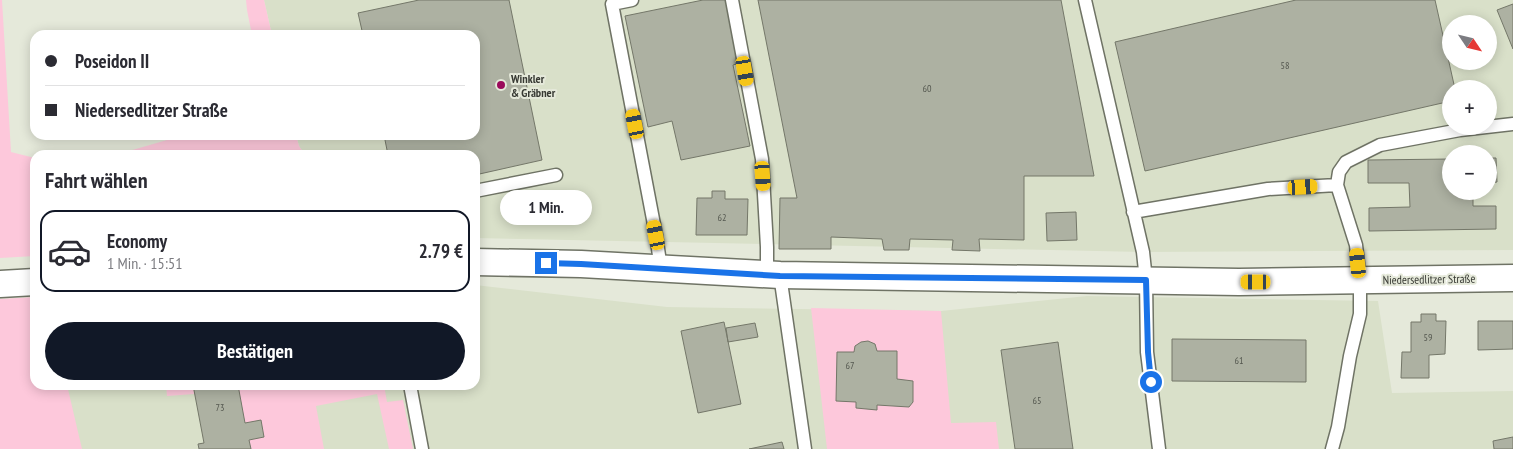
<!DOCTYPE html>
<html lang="de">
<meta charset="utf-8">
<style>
:root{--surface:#fff;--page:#f2f2f3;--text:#2b2b33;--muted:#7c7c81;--line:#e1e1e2;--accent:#111827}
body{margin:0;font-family:"PT Sans Narrow",sans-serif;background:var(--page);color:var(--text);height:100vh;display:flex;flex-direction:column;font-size:19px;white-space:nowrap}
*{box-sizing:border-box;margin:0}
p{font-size:16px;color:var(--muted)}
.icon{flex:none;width:28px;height:28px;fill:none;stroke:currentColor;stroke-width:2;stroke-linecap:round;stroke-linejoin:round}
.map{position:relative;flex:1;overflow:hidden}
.details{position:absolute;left:30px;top:150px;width:450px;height:240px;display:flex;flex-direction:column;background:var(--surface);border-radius:15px;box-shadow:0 2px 12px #0003}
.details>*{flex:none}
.guide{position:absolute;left:30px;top:30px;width:450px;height:110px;border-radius:15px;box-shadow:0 2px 12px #0003;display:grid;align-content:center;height:110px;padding:0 15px;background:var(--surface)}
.needle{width:32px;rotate:125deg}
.buttons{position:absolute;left:1442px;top:15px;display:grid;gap:10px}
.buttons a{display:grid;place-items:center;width:55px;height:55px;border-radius:50%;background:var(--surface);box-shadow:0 2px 12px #0003;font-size:25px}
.end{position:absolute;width:22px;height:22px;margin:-11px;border:6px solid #1a73e8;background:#fff;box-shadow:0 0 0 2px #fff}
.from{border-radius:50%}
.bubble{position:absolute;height:35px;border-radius:18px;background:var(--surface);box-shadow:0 2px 12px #0003;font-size:16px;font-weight:700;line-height:35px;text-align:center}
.car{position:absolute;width:15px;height:30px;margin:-15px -8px;border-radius:6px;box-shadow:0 0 4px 1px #0007;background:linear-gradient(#f5c518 24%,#345 0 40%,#f5c518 0 76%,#345 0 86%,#f5c518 0)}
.guide b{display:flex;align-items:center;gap:18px;height:48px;font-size:19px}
.guide b+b{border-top:1px solid var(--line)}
.guide i{width:12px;height:12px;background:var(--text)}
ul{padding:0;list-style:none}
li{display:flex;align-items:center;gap:15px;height:82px;margin:0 10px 8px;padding:0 5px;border:2px solid transparent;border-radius:15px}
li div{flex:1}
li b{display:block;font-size:19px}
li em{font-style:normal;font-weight:700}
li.current{border-color:var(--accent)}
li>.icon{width:45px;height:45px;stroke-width:1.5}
h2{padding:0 15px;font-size:22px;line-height:60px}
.cta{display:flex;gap:10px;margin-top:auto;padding:10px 15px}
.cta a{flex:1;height:58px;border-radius:30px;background:var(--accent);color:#fff;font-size:20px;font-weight:700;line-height:58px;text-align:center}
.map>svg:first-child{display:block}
</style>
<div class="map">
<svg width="1513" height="449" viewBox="0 0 1513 449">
<rect width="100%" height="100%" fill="#e5e9da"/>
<path fill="#d9e0c9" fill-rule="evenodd" d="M264,0H1513V250L1143,252L475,238V155H305L299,146L296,135H475V35H272ZM1451,24H1489V61H1451ZM1451,89H1489V126H1451ZM1451,154H1489V191H1451Z
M475,285L667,307L941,311L1087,296L1378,301L1392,393L1513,391V449H0V299L35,297V385H475Z"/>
<path fill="#fdc8db" d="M0,0H2L11,152L35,158V256L0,258Z
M246,0H264L272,35H252L247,10Z
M273,135H296L299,146L305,155H115L174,138L229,136H272Z
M35,297V385H67L82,449H0V299Z
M811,308L941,311L951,423L996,422L999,449H827Z
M166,385H193L194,394L167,396Z
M238,385H384L387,402L403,400L413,449H389L377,394L316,406L324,449H251L249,440L264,437L261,420L245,423Z"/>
<path fill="#adb1a2" stroke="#747769" d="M419,0H509L542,160L475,175V155H388L384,135H475V35H363L358,13Z
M703,0H727L740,63L733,65L750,146L681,160L672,121L648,127L625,16Z
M758,0H1061L1094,176H1024V240L979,239L980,251L952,250L953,240L910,239L909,250H884L882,239L831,237V249H779L780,198H797Z
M1296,0H1435L1455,89H1451V101L1145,171L1115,42Z
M1513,4V49L1497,10Z
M1489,158H1496L1497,182L1489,183Z
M1451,159V191H1473V206H1496V229L1369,231V208L1410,207L1409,183H1368V160Z
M712,191H725V199H748L747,235H696L697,198H712Z
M1076,212L1077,240L1047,241L1046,213Z
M1421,314H1436V321H1446L1445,354L1429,355V378H1401L1402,352H1411V322H1421Z
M1478,321H1513V349L1478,350Z
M724,322L741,404L698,413L681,331Z
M755,323L758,337L728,342L726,328Z
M1172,339L1306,340V382L1172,381Z
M868,341L875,344L877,351H897V379L913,381V402L909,407L877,405V410L856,408V402L836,401L837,352H854L855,346L861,342Z
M1058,342L1073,449H1015L1001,350Z
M193,385H238L245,423L261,420L264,437L249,440L251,449H199L198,444L204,443Z
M1513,437V449H1494L1493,441Z
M782,442L784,449H749Z"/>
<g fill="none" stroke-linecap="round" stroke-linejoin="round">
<defs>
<path id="service" d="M632,0L612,4L656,235L661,269
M732,0L762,159L767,247V275
M1085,0L1143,252L1146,280L1147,352L1159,449
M1337,185L1339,172L1346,162L1380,145L1460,130L1513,124
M475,191L556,175
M1133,212L1268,189L1337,185L1356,245L1360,281V314L1350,356L1338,427L1332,449
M780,275L805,449
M410,385L422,449"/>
<path id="minor" d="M475,262L581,264L780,275L1239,282L1513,278
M0,284L35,282"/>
</defs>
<use href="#service" stroke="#6f7365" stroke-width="15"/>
<use href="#minor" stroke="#6f7365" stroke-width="29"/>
<use href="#service" stroke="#fff" stroke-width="12"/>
<use href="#minor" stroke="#fff" stroke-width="26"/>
</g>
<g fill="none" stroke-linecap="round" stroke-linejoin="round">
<path stroke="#1a73e8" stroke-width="6" d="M546,263L581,264L780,276L1146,280L1148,352L1151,382"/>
</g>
<circle fill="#9a0b5b" stroke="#e5e9da" stroke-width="2" cx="501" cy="85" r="5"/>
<g text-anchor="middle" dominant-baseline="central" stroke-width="4" stroke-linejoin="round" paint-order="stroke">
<g font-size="10" fill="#54574f">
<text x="1285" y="65">58</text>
<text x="927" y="88">60</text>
<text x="722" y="217">62</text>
<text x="1428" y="337">59</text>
<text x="1239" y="360">61</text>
<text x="850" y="365">67</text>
<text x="1037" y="400">65</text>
<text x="220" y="407">73</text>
</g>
<g font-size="12" font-weight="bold" fill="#373933" stroke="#e5e9da" text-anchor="start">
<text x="511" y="78">Winkler<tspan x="511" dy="14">&amp; Gräbner</tspan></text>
</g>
<g font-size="12" fill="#373933" stroke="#e5e9da">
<text transform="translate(1429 279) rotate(-1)">Niedersedlitzer Straße</text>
</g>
</g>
</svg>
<div class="buttons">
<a><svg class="needle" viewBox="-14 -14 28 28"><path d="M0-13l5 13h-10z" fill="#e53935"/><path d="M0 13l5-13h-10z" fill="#7c7c81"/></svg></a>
<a>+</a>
<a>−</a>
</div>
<i class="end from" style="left:1151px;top:382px"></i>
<i class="end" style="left:546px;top:263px"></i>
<div class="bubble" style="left:500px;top:190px;width:92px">1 Min.</div>
<i class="car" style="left:745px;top:71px;rotate:170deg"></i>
<i class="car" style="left:635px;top:124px;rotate:349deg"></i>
<i class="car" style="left:763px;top:176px;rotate:176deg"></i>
<i class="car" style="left:1303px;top:187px;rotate:87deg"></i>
<i class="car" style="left:656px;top:235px;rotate:349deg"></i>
<i class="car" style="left:1358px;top:263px;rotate:354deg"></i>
<i class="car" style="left:1256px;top:282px;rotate:270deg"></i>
<div class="guide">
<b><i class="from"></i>Poseidon II</b>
<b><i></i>Niedersedlitzer Straße</b>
</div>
<section class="details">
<h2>Fahrt wählen</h2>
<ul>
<li class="current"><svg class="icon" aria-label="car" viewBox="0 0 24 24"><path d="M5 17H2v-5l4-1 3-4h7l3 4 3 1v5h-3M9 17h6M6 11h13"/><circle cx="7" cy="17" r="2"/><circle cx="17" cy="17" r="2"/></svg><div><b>Economy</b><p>1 Min. · 15:51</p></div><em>2.79 €</em></li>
</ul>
<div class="cta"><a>Bestätigen</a></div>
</section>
</div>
